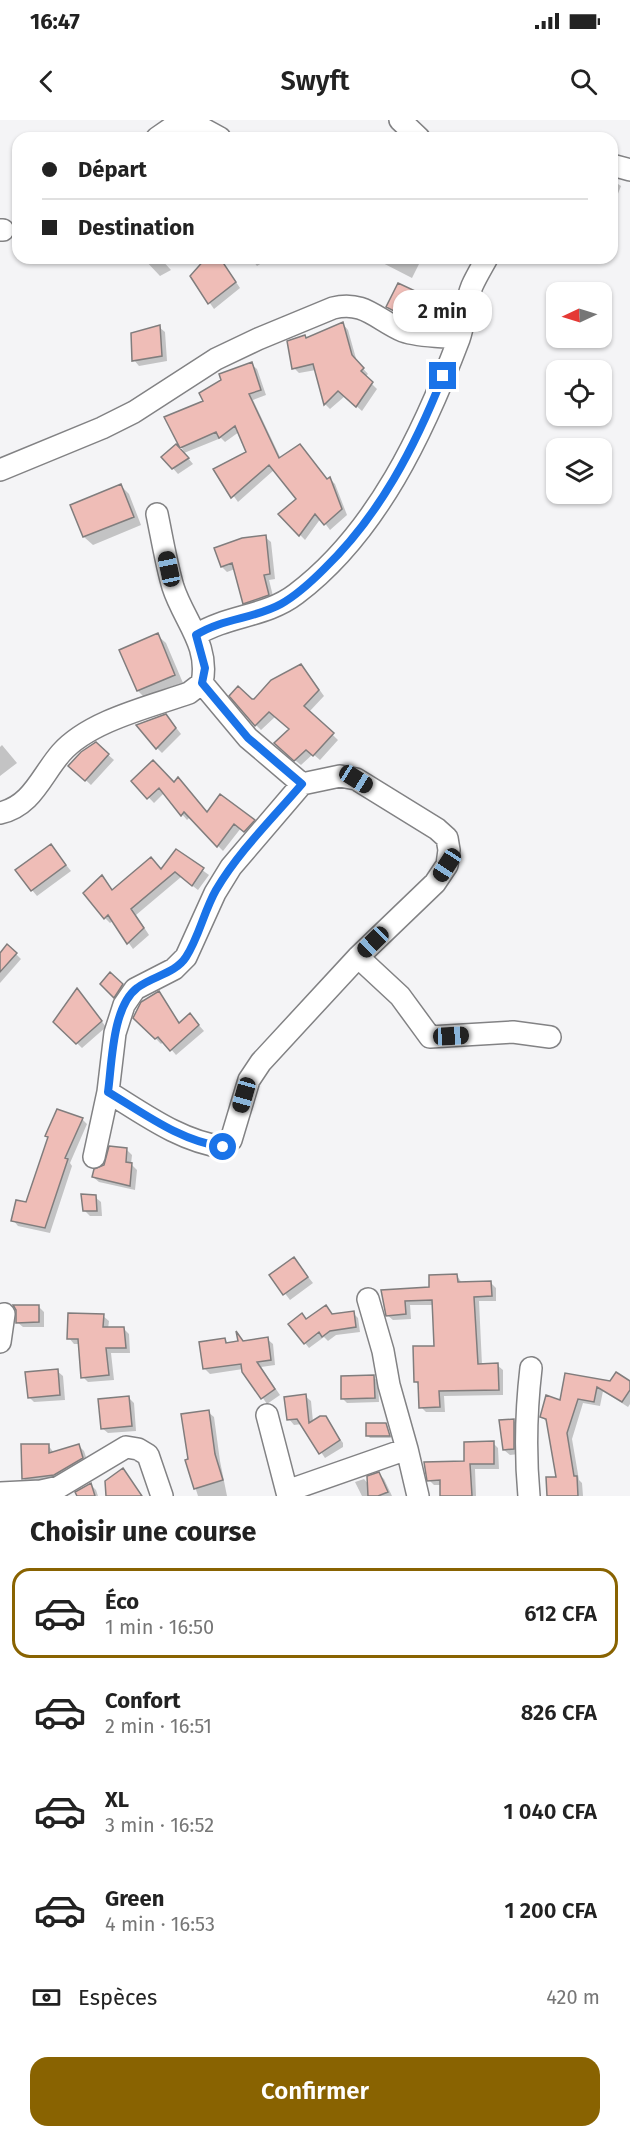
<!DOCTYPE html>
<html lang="fr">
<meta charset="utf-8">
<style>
:root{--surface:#fff;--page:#f6f6f6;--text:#222;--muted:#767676;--line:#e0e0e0;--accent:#896301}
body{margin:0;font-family:"Fira Sans",sans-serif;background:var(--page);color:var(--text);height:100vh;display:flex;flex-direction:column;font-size:22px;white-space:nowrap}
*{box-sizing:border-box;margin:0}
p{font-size:20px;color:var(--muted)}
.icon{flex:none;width:33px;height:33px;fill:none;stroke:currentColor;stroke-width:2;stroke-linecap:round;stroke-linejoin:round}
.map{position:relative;height:1376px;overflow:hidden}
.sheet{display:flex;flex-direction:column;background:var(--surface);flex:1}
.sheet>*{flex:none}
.top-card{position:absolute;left:12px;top:12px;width:606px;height:132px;border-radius:18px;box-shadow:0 2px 4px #0004;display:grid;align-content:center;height:132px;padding:0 30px;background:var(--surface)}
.needle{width:39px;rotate:266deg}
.controls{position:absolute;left:546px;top:162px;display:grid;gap:12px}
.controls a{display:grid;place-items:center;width:66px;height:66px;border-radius:12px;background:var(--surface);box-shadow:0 2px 4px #0004;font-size:30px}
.end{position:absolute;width:27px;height:27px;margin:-14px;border:8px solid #1a73e8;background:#fff;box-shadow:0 0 0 3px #fff}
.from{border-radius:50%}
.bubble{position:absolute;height:42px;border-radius:18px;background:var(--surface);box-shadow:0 2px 4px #0004;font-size:20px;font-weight:600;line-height:42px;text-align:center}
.car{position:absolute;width:18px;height:36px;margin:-18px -9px;border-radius:8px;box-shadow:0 0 4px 2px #0007;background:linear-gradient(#222 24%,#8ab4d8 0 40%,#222 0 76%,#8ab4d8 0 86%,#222 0)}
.top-card b{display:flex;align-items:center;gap:21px;height:57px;font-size:22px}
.top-card b+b{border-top:2px solid var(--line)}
.top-card i{width:15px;height:15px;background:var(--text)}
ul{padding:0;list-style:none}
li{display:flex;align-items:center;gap:18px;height:90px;margin:0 12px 9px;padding:0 18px;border:3px solid transparent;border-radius:18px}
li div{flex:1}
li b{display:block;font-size:22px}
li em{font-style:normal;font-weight:600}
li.active{border-color:var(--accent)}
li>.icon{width:54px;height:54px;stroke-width:1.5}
h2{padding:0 30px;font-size:27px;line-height:72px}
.pay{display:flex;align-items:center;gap:15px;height:66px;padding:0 30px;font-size:22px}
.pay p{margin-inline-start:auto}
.button{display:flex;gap:12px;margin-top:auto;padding:12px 30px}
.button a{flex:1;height:69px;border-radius:18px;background:var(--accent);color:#fff;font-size:24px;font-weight:600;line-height:69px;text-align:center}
.status{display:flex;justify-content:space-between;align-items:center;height:42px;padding:0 30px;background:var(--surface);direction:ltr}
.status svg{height:16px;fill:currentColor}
header{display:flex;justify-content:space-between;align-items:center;height:78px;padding:0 30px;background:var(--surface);font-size:27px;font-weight:600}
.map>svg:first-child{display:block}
</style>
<div class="status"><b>16:47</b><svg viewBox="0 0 49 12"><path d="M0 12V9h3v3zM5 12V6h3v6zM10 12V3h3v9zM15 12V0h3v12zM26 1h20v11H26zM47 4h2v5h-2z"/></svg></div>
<header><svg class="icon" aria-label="back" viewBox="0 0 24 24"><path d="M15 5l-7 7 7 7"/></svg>Swyft<svg class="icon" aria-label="search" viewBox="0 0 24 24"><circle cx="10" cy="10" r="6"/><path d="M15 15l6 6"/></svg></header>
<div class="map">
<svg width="630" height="1376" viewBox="0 0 630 1376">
<rect width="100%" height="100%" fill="#f4f4f6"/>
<path fill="#0003" d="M612,60L621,66L612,89Z
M143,138H160L171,150L160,156Z
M208,138H220L240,168L214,189L191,156Z
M251,138H270L257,146Z
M373,138H422L412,158Z
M425,178L430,183L420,205L394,192L388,187Z
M343,204L348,210L357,242L368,254L365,257L377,269L362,291L345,276L330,289L325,284L316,250L299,253L294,248L305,217L308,219Z
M159,207L165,212L167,241L139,246L134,240Z
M251,244L257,249L266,275L253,280L281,339L327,361L330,359L335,364L347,395L330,410L321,398L305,420L280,394L298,380L274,350L238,382L215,350L248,332L239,312L225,322L221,318L184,333L193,344L178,354L163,337L184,332L166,298L205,282Z
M121,366L129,374L141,405L93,425L84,417L72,385Z
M265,417L271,422L275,459L269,460L274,480L249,488L244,483L235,449L227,452L222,447Z
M157,515L166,523L183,563L146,579L138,571Z
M306,551L324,576L309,592L338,620L320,640L313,634L301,645L281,629L291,609L276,596L261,610L256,605L252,581Z
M171,601L181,614L162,633L157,628Z
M96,624L114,640L91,665L76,651Z
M2,625L17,643L0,656V627Z
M133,661L174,664L207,693L254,701L259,706L251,716L241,708L223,731L190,697L187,700L164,673L154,683Z
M51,726L71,751L37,776L32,770Z
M176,731L209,755L198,770L181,757L136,795L149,815L133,829L113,801L110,803L105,798L102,757L113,771L161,751Z
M8,826L21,839L0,863V835Z
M110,854L127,871L120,882L102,864Z
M159,873L180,904L190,895L204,911L176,935L164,921L161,924L135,897Z
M82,875L106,907L82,928L55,902Z
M82,999L87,1004L70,1043L72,1046L50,1113L18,1106L13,1100L27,1084Z
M126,1029L132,1035L131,1044L137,1050L135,1070L99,1062L93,1057Z
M95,1077L101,1082L102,1096H90L85,1091Z
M294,1139L313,1163L290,1180L271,1155Z
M457,1156L462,1163H491L496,1168V1181H479L482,1245H497L503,1250V1275L444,1276L445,1292H426L421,1287L420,1266L416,1262L435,1227L433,1185H410L411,1199L393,1200L387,1195L383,1172L431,1168Z
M38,1186L44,1192V1207H23L17,1202V1189Z
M353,1193L358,1198L360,1212L336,1215L328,1221L324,1217L309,1228L305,1223L307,1200Z
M103,1196L109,1201L108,1209L123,1208L129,1214L130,1233H111L114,1260L88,1262L83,1257L80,1224H74L69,1218Z
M238,1215L244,1222L267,1219L273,1224L275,1245L261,1247L280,1275L267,1284L243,1249L210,1254L204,1248L225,1220L229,1224L240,1223Z
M57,1251L63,1256L65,1280L34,1282L29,1277Z
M567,1254L611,1263H630V1284L628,1287L603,1271L600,1286L583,1283L572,1319L579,1360L582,1363L583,1376H548L557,1358L547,1302L541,1296L562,1282Z
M373,1257L378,1261L379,1282L347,1283L343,1279Z
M305,1276L311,1281L313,1302L325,1298L343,1323V1327L325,1338L302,1304L294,1305L289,1299Z
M129,1278L134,1283L136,1311L108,1313L102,1308Z
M208,1292L214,1297L220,1341L227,1376H198L187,1341L190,1340Z
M514,1301L519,1306V1334L510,1335L504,1330Z
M386,1304L391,1318H370L368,1316Z
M493,1323L498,1328L499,1349H475L476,1376H442L441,1365H434L429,1360L466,1343Z
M48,1325L54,1333L78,1325L84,1331L88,1343L60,1360L29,1364L24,1359Z
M379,1354L384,1359L392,1376H362L355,1362L364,1359L369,1365Z
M91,1365L96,1370L98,1376H79Z"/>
<path fill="#efbdb7" stroke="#807d7d" stroke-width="1.5" d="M206,138H220L236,162L208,184L190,156Z
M398,163L426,176L414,201L386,187Z
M343,202L352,235L364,248L361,251L373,262L356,287L338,271L324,285L313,244L292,249L287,221L305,215L306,218Z
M160,205L162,236L132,241L131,213Z
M252,242L261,270L249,274L279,338L300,324L327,359L330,357L342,389L324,405L315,394L299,416L278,394L296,379L269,345L231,378L213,349L246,332L235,306L219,318L216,312L180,328L164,297L203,281L199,273L221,260L219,254Z
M176,324L189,338L172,349L161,337Z
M121,364L134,397L83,417L70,385Z
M266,415L270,454L264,455L269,475L243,484L232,443L221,447L214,428L242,418Z
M158,513L175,555L137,571L119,530Z
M301,544L319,570L304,586L334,613L313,636L306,630L294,641L274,623L289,609L269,592L255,606L229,576L238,566L252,579H254L271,560Z
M166,594L176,608L156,629L136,605Z
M96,622L109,634L85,661L68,646L81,632Z
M153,640L174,662L178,657L207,692L220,674L255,700L244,712L234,704L217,727L184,692L181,696L159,668L147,679L131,661Z
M51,724L66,745L31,771L15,750Z
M176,729L204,748L192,766L175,752L131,789L144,808L127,824L108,795L104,799L83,773L102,755L112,770L151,737L161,749Z
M7,824L17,833L0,852V833Z
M110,852L123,864L114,878L100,864Z
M77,868L102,901L76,924L53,902Z
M159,871L179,903L190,893L199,905L170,931L158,917L155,919L133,898L141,882Z
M57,989L83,998L65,1038L68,1039L45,1108L11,1101L16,1080L26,1082L48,1017L45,1016Z
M109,1026L127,1028L126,1042L132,1043L130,1066L92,1057L94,1049L104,1045Z
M81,1074L96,1075L97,1091H83Z
M294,1137L308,1157L283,1175L269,1155Z
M457,1154L458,1162L491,1161L492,1176L474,1177L478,1244L498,1243L499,1270L439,1271L440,1287L419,1288L418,1262H414L413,1226H434L432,1180L405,1181L406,1194L386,1196L381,1170L429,1167V1155Z
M13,1185H39V1202L16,1203V1190Z
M326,1185L332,1194L354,1191L356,1207L330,1211L322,1217L319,1212L304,1224L288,1204L302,1193L306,1199Z
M68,1193L104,1194L103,1207H124L126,1228H106L109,1255L81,1258L78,1219H67Z
M236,1211L243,1221L268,1217L271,1240L257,1242L275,1269L261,1279L242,1252L241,1244L203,1249L199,1222L225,1218L226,1223L238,1221Z
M58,1249L60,1275L28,1278L25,1252Z
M616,1252L630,1261V1270L622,1282L597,1267L594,1282L578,1279L567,1313L574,1356H577L578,1376H547L546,1357H556L546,1299L540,1297L546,1275L560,1280L565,1253L610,1261Z
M374,1255L375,1278L341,1279V1256Z
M306,1274L309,1303L320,1296H326L340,1320L319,1334L297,1299L287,1300L284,1277Z
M129,1276L132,1306L101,1309L98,1279Z
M209,1290L215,1334L223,1360L194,1369L185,1340L188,1339L181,1294Z
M514,1299V1329L503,1330L499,1300Z
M366,1303H386L390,1316H366Z
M494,1321V1344H470L472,1376H440V1360L427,1361L424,1342L464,1341V1322Z
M21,1324H49V1333L79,1324L83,1338L54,1355L22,1359Z
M123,1348L142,1376H106L105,1361Z
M379,1352L388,1372L378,1376H368L367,1356Z
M91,1363L95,1376H77L75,1372Z"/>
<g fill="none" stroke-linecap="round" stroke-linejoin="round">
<defs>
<path id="street" d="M187,0L220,18
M400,0L419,18
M157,18L183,0
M612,45L630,50
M0,110H3
M0,350L102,308L134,292L216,239L258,219L333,188C364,180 377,200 403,211C420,217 441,216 459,218
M196,515C228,495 266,497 296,474C377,413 424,311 459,219C465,202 465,183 472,166C476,157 482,147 487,138
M202,563L248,618L302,664
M0,693C32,686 41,656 61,633C89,601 149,587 189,573L202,563C210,525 184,501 173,467C166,443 162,418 157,394
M358,837L400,876L430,917L513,912L550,917
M94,1037L108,972L115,913L124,885L135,869L174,849L186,837L215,773L231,747L302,664L340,656L356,659L437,709L447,718L449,730L447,745L435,763L358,837L261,942L249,960L231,1020L223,1027C180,1021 144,994 108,972
M368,1179L383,1231L389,1265L407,1329L418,1376
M0,1222L4,1194
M267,1295L288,1376
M287,1371L407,1329
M0,1373L41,1371L59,1367L126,1327L138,1329L148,1335L162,1376
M529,1376C525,1333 526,1291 531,1248"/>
</defs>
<use href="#street" stroke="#828284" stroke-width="24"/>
<use href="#street" stroke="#fff" stroke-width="21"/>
</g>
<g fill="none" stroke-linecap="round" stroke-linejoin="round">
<path stroke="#1a73e8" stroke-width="8" d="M223,1027C180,1021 145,994 108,972C112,944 112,887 137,868C152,856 175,854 186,837C199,817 204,791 216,770C239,731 273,698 302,664L248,618L202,563L205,548L196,515C223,498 254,499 281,484C297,475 311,462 324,449C379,396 415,327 443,256"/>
</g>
</svg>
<div class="controls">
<a><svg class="needle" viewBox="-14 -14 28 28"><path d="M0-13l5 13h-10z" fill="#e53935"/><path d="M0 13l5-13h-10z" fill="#767676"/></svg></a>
<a><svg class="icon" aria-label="locate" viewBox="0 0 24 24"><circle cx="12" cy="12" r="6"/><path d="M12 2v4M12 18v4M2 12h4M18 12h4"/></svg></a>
<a><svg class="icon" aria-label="layers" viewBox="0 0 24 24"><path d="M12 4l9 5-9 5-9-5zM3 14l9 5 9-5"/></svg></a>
</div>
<i class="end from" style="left:223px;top:1027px"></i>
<i class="end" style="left:443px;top:256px"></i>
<div class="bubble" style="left:393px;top:170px;width:99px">2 min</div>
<i class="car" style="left:169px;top:449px;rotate:348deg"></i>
<i class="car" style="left:356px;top:659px;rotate:122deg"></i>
<i class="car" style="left:447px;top:745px;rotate:213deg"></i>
<i class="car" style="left:373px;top:822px;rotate:226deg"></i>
<i class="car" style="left:451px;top:916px;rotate:87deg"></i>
<i class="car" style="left:244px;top:975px;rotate:196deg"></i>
<div class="top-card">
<b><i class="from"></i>Départ</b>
<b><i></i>Destination</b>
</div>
</div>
<section class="sheet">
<h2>Choisir une course</h2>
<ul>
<li class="active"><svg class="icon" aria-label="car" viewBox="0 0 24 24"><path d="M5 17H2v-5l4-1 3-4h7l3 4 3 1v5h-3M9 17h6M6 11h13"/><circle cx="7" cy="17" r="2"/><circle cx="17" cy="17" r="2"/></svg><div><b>Éco</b><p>1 min · 16:50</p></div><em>612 CFA</em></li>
<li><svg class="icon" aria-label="car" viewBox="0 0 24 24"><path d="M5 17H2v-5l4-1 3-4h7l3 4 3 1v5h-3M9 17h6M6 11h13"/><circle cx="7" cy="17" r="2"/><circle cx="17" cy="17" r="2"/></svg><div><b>Confort</b><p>2 min · 16:51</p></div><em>826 CFA</em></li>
<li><svg class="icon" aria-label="car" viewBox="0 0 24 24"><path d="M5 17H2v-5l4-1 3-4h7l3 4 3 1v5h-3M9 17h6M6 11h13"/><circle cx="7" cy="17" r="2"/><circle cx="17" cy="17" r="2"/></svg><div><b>XL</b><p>3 min · 16:52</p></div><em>1 040 CFA</em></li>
<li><svg class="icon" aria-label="car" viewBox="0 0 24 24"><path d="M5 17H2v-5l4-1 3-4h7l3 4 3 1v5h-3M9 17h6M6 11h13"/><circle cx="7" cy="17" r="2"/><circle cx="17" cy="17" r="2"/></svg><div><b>Green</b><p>4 min · 16:53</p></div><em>1 200 CFA</em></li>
</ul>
<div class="pay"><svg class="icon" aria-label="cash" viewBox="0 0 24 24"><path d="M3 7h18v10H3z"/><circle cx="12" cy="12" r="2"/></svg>Espèces<p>420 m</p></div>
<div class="button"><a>Confirmer</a></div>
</section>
